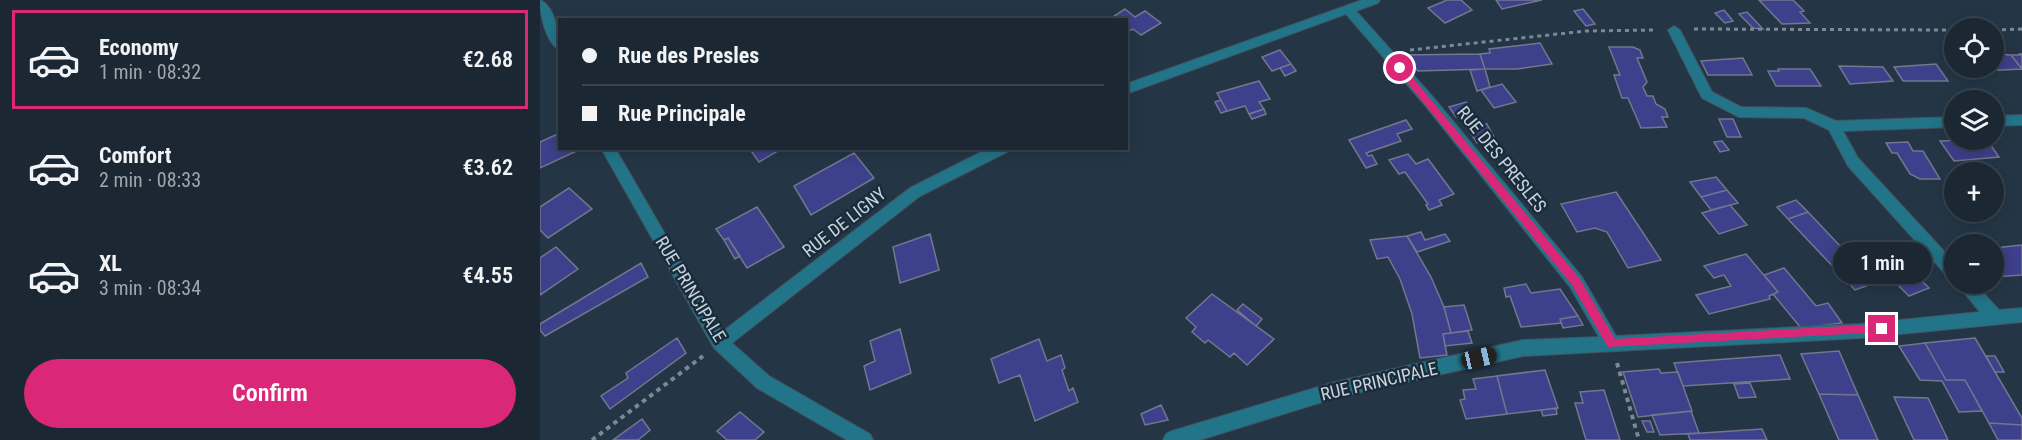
<!DOCTYPE html>
<meta charset="utf-8">
<style>
:root{--surface:#1b2834;--page:#24303c;--text:#f1f3f6;--muted:#a0a6ac;--line:#39444f;--accent:#db2777}
body{margin:0;font-family:"Roboto Condensed",sans-serif;background:var(--page);color:var(--text);height:100vh;display:flex;flex-direction:column;font-size:22px;white-space:nowrap}
*{box-sizing:border-box;margin:0}
p{font-size:20px;color:var(--muted)}
.icon{flex:none;width:33px;height:33px;fill:none;stroke:currentColor;stroke-width:2;stroke-linecap:round;stroke-linejoin:round}
.map{position:relative;flex:1;overflow:hidden}
.details{display:flex;flex-direction:column;background:var(--surface);width:540px}
.details>*{flex:none}
.guide{position:absolute;left:18px;top:18px;width:570px;height:132px;border-radius:0px;box-shadow:0 3px 15px #0003,0 0 0 2px var(--line);display:grid;align-content:center;height:132px;padding:0 24px;background:var(--surface)}
.fabs{position:absolute;left:1404px;top:18px;display:grid;gap:12px}
.fabs a{display:grid;place-items:center;width:60px;height:60px;border-radius:50%;background:var(--surface);box-shadow:0 3px 15px #0003,0 0 0 2px var(--line);font-size:30px}
.end{position:absolute;width:27px;height:27px;margin:-14px;border:8px solid #db2777;background:#fff;box-shadow:0 0 0 3px #fff}
.from{border-radius:50%}
.bubble{position:absolute;height:42px;border-radius:21px;background:var(--surface);box-shadow:0 3px 15px #0003,0 0 0 2px var(--line);font-size:20px;font-weight:600;line-height:42px;text-align:center}
.car{position:absolute;width:18px;height:36px;margin:-18px -9px;border-radius:8px;box-shadow:0 0 4px 2px #0007;background:linear-gradient(#222 24%,#8ab4d8 0 40%,#222 0 76%,#8ab4d8 0 86%,#222 0)}
.guide b{display:flex;align-items:center;gap:21px;height:57px;font-size:22px}
.guide b+b{border-top:2px solid var(--line)}
.guide i{width:15px;height:15px;background:var(--text)}
ul{padding:10px 0 0;list-style:none}
li{display:flex;align-items:center;gap:18px;height:99px;margin:0 12px 9px;padding:0 12px;border:3px solid transparent;border-radius:0px}
li div{flex:1}
li b{display:block;font-size:22px}
li em{font-style:normal;font-weight:600}
li.selected{border-color:var(--accent)}
li>.icon{width:54px;height:54px;stroke-width:1.5}
.primary-button{display:flex;gap:12px;margin-top:auto;padding:12px 24px}
.primary-button a{flex:1;height:69px;border-radius:36px;background:var(--accent);color:#fff;font-size:24px;font-weight:600;line-height:69px;text-align:center}
main{display:flex;flex:1;min-height:0}
.map>svg:first-child{display:block}
</style>
<main>
<section class="details">
<ul>
<li class="selected"><svg class="icon" aria-label="car" viewBox="0 0 24 24"><path d="M5 17H2v-5l4-1 3-4h7l3 4 3 1v5h-3M9 17h6M6 11h13"/><circle cx="7" cy="17" r="2"/><circle cx="17" cy="17" r="2"/></svg><div><b>Economy</b><p>1 min · 08:32</p></div><em>€2.68</em></li>
<li><svg class="icon" aria-label="car" viewBox="0 0 24 24"><path d="M5 17H2v-5l4-1 3-4h7l3 4 3 1v5h-3M9 17h6M6 11h13"/><circle cx="7" cy="17" r="2"/><circle cx="17" cy="17" r="2"/></svg><div><b>Comfort</b><p>2 min · 08:33</p></div><em>€3.62</em></li>
<li><svg class="icon" aria-label="car" viewBox="0 0 24 24"><path d="M5 17H2v-5l4-1 3-4h7l3 4 3 1v5h-3M9 17h6M6 11h13"/><circle cx="7" cy="17" r="2"/><circle cx="17" cy="17" r="2"/></svg><div><b>XL</b><p>3 min · 08:34</p></div><em>€4.55</em></li>
</ul>
<div class="primary-button"><a>Confirm</a></div>
</section>
<div class="map">
<svg width="1482" height="440" viewBox="0 0 1482 440">
<rect width="100%" height="100%" fill="#243646"/>
<path fill="#3d408b" stroke="#73768e" stroke-width="1.5" d="M907,0H921L932,10L905,23L888,8Z
M956,0H1002L962,9Z
M1219,0H1253L1264,11L1260,12L1270,23L1242,24Z
M585,9L595,17L605,11L621,23L601,35L593,29L586,32V20H568Z
M1043,9L1055,24L1046,26L1034,11Z
M1184,10L1193,21L1185,23L1175,13Z
M1207,12L1223,29L1213,28L1199,14Z
M1000,43L1012,64L977,69H945L940,54L950,53L949,49Z
M1069,47H1093L1100,50L1103,58H1097L1107,82L1103,87L1107,96H1113L1116,104L1125,109L1128,117H1122L1127,127L1101,128L1088,98H1082L1074,75H1080Z
M740,50L751,64L732,71L722,57Z
M940,54L945,69L878,71L864,55Z
M1454,54L1471,55L1482,69L1440,71L1437,68H1454Z
M1480,54H1482V69L1471,55H1481Z
M1203,58L1212,75H1168L1161,61Z
M751,64L756,71L745,76L740,68Z
M1396,64L1408,81H1363L1354,67Z
M1299,66L1343,67L1353,81L1310,84Z
M945,69L950,87L937,91L930,70Z
M1238,69H1270L1281,86H1236L1228,71H1239Z
M719,81L730,99L719,102L724,109L709,114L705,106L687,111L677,93Z
M962,84L976,102L954,108L941,90Z
M681,100L687,111L681,113L675,102Z
M926,102L933,112L916,117L909,107Z
M724,109L726,114L712,119L709,114Z
M1179,119H1193L1201,137H1187Z
M866,120L872,129L857,134L861,141L826,153L828,156L832,155L837,164L826,168L809,140Z
M947,124L955,139L937,143L928,129Z
M20,133V148H43L0,168V142Z
M1434,140L1448,141L1459,157L1414,161L1400,141Z
M1182,141L1189,150L1180,152L1174,142Z
M1368,142L1373,151H1383L1400,179H1380L1370,174L1357,153H1352L1346,143Z
M209,148H243L219,162Z
M314,153L334,178L271,215L254,186Z
M868,154L876,164L888,159L914,194L899,200L902,205L889,210L886,205L888,204L865,172L859,174L849,160Z
M1176,177L1187,190L1161,197L1150,182Z
M29,188L52,209L8,238L0,230V207Z
M1187,190L1198,203L1171,210L1161,197Z
M1076,192L1121,260L1088,268L1067,232L1055,228L1037,232L1021,204Z
M1256,200L1268,212L1248,219L1237,207Z
M1190,205L1207,225L1179,234L1162,213Z
M217,207L244,247L207,268L188,238L184,240L176,229Z
M1268,212L1335,283L1315,290L1248,219Z
M881,232L885,240L905,234L910,241L877,252L867,236Z
M390,234L399,270L360,283L353,247Z
M867,236L891,277L904,307L911,333L903,334L907,355L880,358L872,314L860,279L848,257L837,259L830,240Z
M188,238L200,256L195,259L184,240Z
M1482,245V275L1455,277L1454,248Z
M16,247L38,269L0,295V258Z
M1206,254L1238,292L1229,296L1230,299L1169,314L1156,295L1191,286L1184,275L1174,278L1164,266Z
M101,263L108,277L5,336L0,330V324Z
M1244,268L1276,306L1288,303L1302,323L1261,328L1233,294L1238,292L1224,275Z
M1371,270L1389,288L1369,296L1351,278Z
M986,284L991,293L1020,289L1038,316L1020,319L1021,323L981,327L970,296L966,297L964,288Z
M672,294L734,339L707,365L694,353L690,357L668,340L665,343L652,332L656,327L646,318Z
M703,304L722,319L716,326L697,310Z
M924,305L932,330L911,333L904,307Z
M1038,316L1043,325L1023,328L1020,319Z
M360,329L371,373L330,390L324,366L335,361L330,341Z
M928,331L932,343L905,346L903,334Z
M137,338L146,353L70,409L61,396L88,378L86,373Z
M1435,338L1482,418V425L1449,423L1425,380H1406L1385,343Z
M499,339L507,361L521,355L525,368L522,370L529,391L533,388L538,402L495,421L480,375L459,383L451,359Z
M1385,343L1406,380H1425L1442,411L1419,412L1402,381L1380,380L1359,346Z
M1299,351L1318,395L1279,394L1261,354Z
M1240,355L1250,379L1143,386L1134,363Z
M1446,356H1455L1464,372H1455Z
M1119,369L1121,373L1138,372L1152,411L1098,417L1083,372Z
M1005,370L1018,408L967,414L957,376Z
M957,376L967,414L926,419L920,400L925,399L923,390L936,389L933,379Z
M1210,383L1216,397L1199,398L1194,384Z
M1064,390L1080,440H1046L1035,403H1043L1040,392Z
M1279,394L1318,395L1338,440H1299Z
M1354,397L1388,398L1408,440H1374Z
M621,405L628,420L605,425L601,414Z
M1016,408L1017,414L1003,416L1001,410Z
M1151,411L1159,433L1120,435L1112,415Z
M200,412L224,432L215,440H187L177,431Z
M102,419L110,430L98,440H73Z
M1102,421H1110L1114,432H1107Z
M1449,423L1482,425V440H1458Z
M1222,429L1227,440H1150L1148,434Z"/>
<g fill="none" stroke-linecap="round" stroke-linejoin="round">
<defs>
<path id="minor" d="M0,0C15,6 20,36 20,50C6,44 0,14 0,0Z
M822,0H840L838,3L816,11L893,97L1042,277L1076,336L1320,324L1440,312L1417,284H1435L1459,310L1482,308V322L1320,338L983,356L795,398L660,440H623L626,434L632,431L795,382L983,340L1059,337L1030,287L883,103L806,14L586,94V84Z
M1134,26L1140,30L1172,92L1201,107L1266,108L1296,121L1414,117V127L1303,131L1318,158L1414,262V278L1408,277L1308,166L1289,130L1264,118L1199,117L1162,98L1128,30Z
M1482,115V125L1454,126V116Z
M61,148H75L182,332L370,188L449,148H469L467,152L380,196L192,343L229,376L330,434L333,440H307L217,388L174,348Z"/>
</defs>
<use href="#minor" stroke="#425261" stroke-width="2"/>
<path stroke="#7a8995" stroke-width="3" stroke-dasharray="4 4" stroke-linecap="butt" d="M1154,29L1414,30
M1454,30L1482,29
M870,50L1046,31L1117,30"/>
<path stroke="#7a8995" stroke-width="4" stroke-dasharray="4.5 4.5" stroke-linecap="butt" d="M1077,363L1099,440
M52,440L163,356"/>
<use href="#minor" fill="#227588" fill-rule="evenodd"/>
</g>
<path fill="#db2777" d="M857,66H863L1040,279L1075,339L1342,324L1346,325V332L1068,347L1032,285L857,70Z"/>
<g text-anchor="middle" dominant-baseline="central" stroke-width="5" stroke-linejoin="round" paint-order="stroke">
<g font-size="18" fill="#c8d3dd" stroke="#1a2c3b">
<text transform="translate(962 159) rotate(51)">RUE DES PRESLES</text>
<text transform="translate(304 222) rotate(-38)">RUE DE LIGNY</text>
<text transform="translate(151 289) rotate(59)">RUE PRINCIPALE</text>
<text transform="translate(839 381) rotate(-13)">RUE PRINCIPALE</text>
</g>
</g>
</svg>
<div class="fabs">
<a><svg class="icon" aria-label="locate" viewBox="0 0 24 24"><circle cx="12" cy="12" r="6"/><path d="M12 2v4M12 18v4M2 12h4M18 12h4"/></svg></a>
<a><svg class="icon" aria-label="layers" viewBox="0 0 24 24"><path d="M12 4l9 5-9 5-9-5zM3 14l9 5 9-5"/></svg></a>
<a>+</a>
<a>−</a>
</div>
<i class="end from" style="left:860px;top:68px"></i>
<i class="end" style="left:1342px;top:329px"></i>
<div class="bubble" style="left:1293px;top:242px;width:99px">1 min</div>
<i class="car" style="left:939px;top:358px;rotate:77deg"></i>
<div class="guide">
<b><i class="from"></i>Rue des Presles</b>
<b><i></i>Rue Principale</b>
</div>
</div>
</main>
